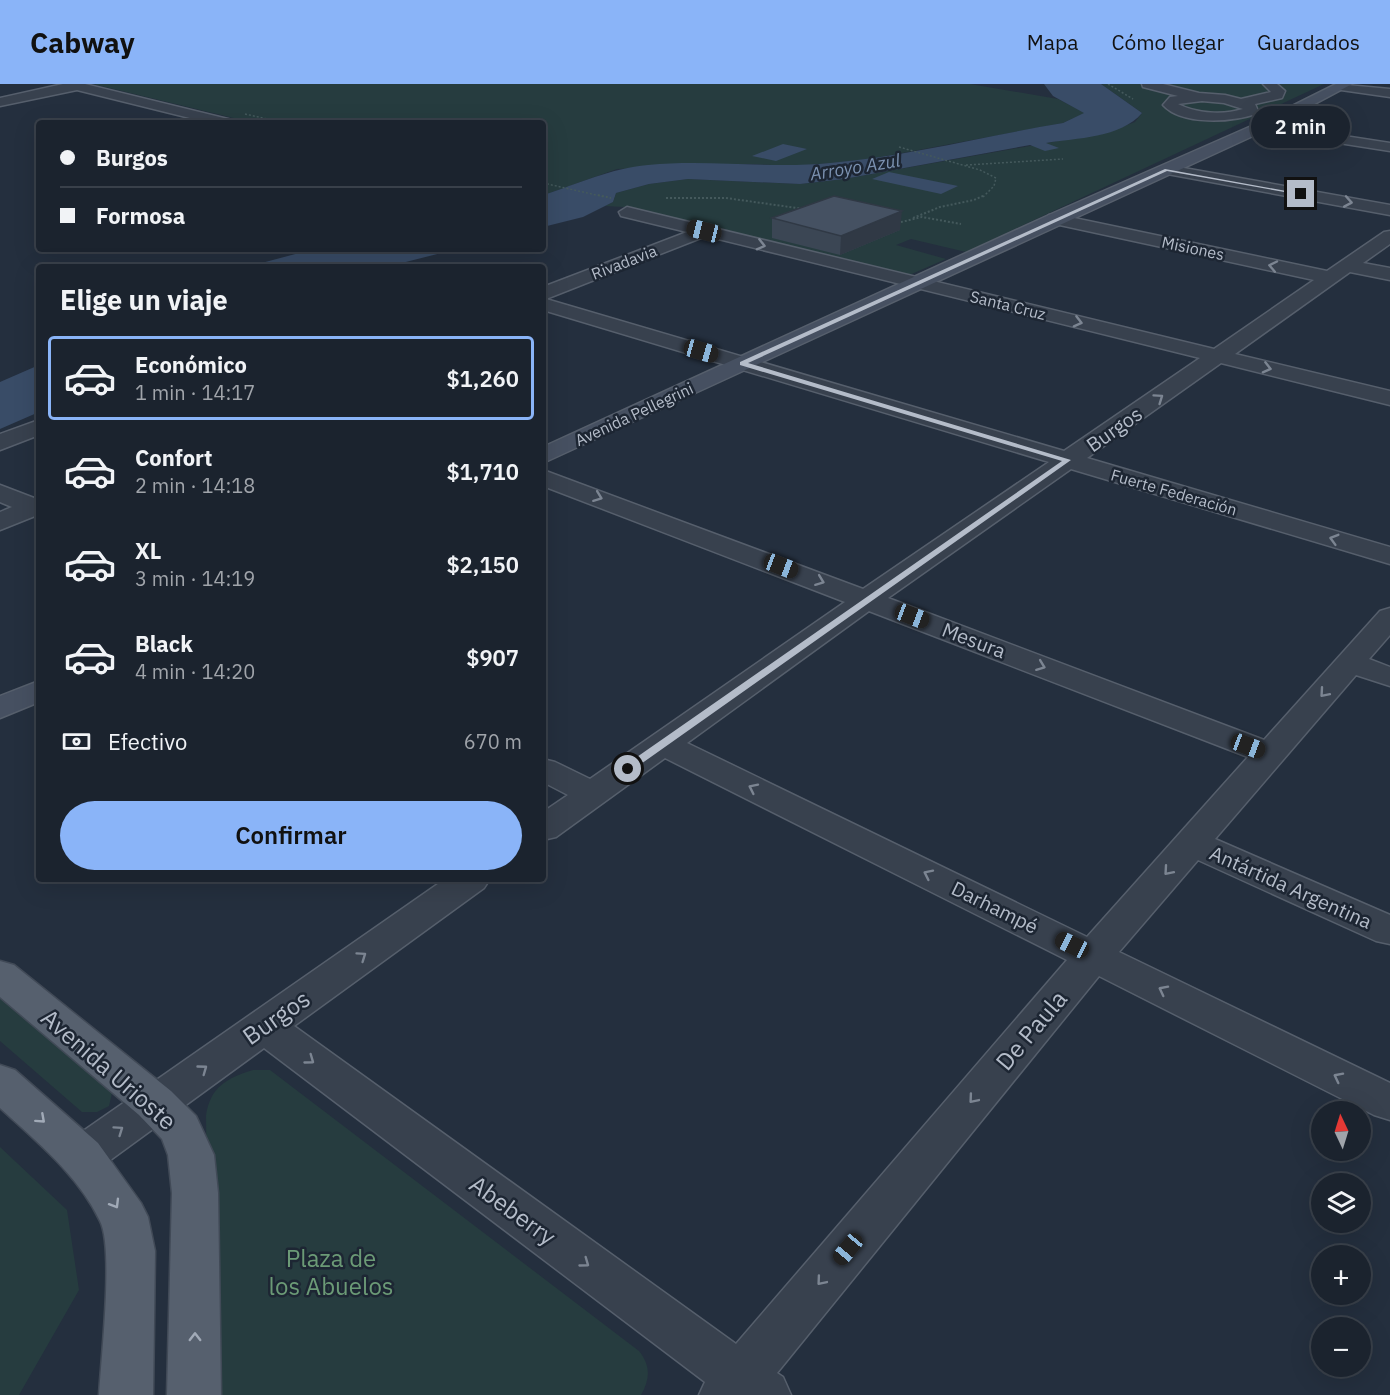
<!DOCTYPE html>
<html lang="es">
<meta charset="utf-8">
<style>
:root{--surface:#1b232e;--page:#282f3a;--text:#f1f3f6;--muted:#a0a4aa;--line:#39404a;--accent:#8ab4f8}
body{margin:0;font-family:"IBM Plex Sans",sans-serif;background:var(--page);color:var(--text);height:100vh;display:flex;flex-direction:column;font-size:22px;white-space:nowrap}
*{box-sizing:border-box;margin:0}
p{font-size:20px;color:var(--muted)}
.icon{flex:none;width:33px;height:33px;fill:none;stroke:currentColor;stroke-width:2;stroke-linecap:round;stroke-linejoin:round}
.map{position:relative;flex:1;overflow:hidden}
.drawer{position:absolute;left:36px;top:180px;width:510px;height:618px;display:flex;flex-direction:column;background:var(--surface);border-radius:6px;box-shadow:0 6px 24px #0002,0 0 0 2px var(--line)}
.drawer>*{flex:none}
.hud{position:absolute;left:36px;top:36px;width:510px;height:132px;border-radius:6px;box-shadow:0 6px 24px #0002,0 0 0 2px var(--line);display:grid;align-content:center;height:132px;padding:0 24px;background:var(--surface)}
.needle{width:39px;rotate:356deg}
.fabs{position:absolute;left:1311px;top:1017px;display:grid;gap:12px}
.fabs a{display:grid;place-items:center;width:60px;height:60px;border-radius:50%;background:var(--surface);box-shadow:0 6px 24px #0002,0 0 0 2px var(--line);font-size:30px}
.end{position:absolute;width:27px;height:27px;margin:-14px;border:8px solid #b4bcc9;background:#111;box-shadow:0 0 0 3px #111}
.from{border-radius:50%}
.bubble{position:absolute;height:42px;border-radius:21px;background:var(--surface);box-shadow:0 6px 24px #0002,0 0 0 2px var(--line);font-size:20px;font-weight:600;line-height:42px;text-align:center}
.car{position:absolute;width:18px;height:36px;margin:-18px -9px;border-radius:8px;box-shadow:0 0 4px 2px #0007;background:linear-gradient(#222 24%,#8ab4d8 0 40%,#222 0 76%,#8ab4d8 0 86%,#222 0)}
.hud b{display:flex;align-items:center;gap:21px;height:57px;font-size:22px}
.hud b+b{border-top:2px solid var(--line)}
.hud i{width:15px;height:15px;background:var(--text)}
ul{padding:0;list-style:none}
li{display:flex;align-items:center;gap:18px;height:84px;margin:0 12px 9px;padding:0 12px;border:3px solid transparent;border-radius:6px}
li div{flex:1}
li b{display:block;font-size:22px}
li em{font-style:normal;font-weight:600}
li.selected{border-color:var(--accent)}
li>.icon{width:54px;height:54px;stroke-width:1.5}
h2{padding:0 24px;font-size:27px;line-height:72px}
.pay{display:flex;align-items:center;gap:15px;height:66px;padding:0 24px;font-size:22px}
.pay p{margin-inline-start:auto}
.action{display:flex;gap:12px;margin-top:auto;padding:12px 24px}
.action a{flex:1;height:69px;border-radius:36px;background:var(--accent);color:#111;font-size:24px;font-weight:600;line-height:69px;text-align:center}
header{display:flex;align-items:center;gap:36px;box-sizing:border-box;height:84px;padding:0 30px;background:var(--accent);color:#111}
header strong{font-size:28px}
nav{display:flex;gap:33px;margin-inline-start:auto;font-size:21px}
.map>svg:first-child{display:block}
</style>
<header>
<strong>Cabway</strong>
<nav><a>Mapa</a><a>Cómo llegar</a><a>Guardados</a></nav>
</header>
<div class="map">
<svg width="1390" height="1311" viewBox="0 0 1390 1311">
<rect width="100%" height="100%" fill="#242f3e"/>
<path fill="#263c3f" d="M93,0H970L1058,15L1085,29L1063,39L870,75L832,79L792,82L750,80L617,85L547,110L543,109V39H254Z
M1101,0H1324L966,168L911,155L896,161L946,175L907,192L624,123L605,122L613,118L616,109L649,100L688,95L800,100L844,95L1108,48L1135,38L1142,29Z
M0,912L112,1009L109,1022L97,1028H82L0,957Z
M253,986H270L639,1267C651,1282 650,1295 641,1311H209L206,1032C210,1003 227,994 253,986Z
M0,1063L67,1126L79,1206L19,1311H0Z"/>
<path fill="#394c67" d="M1044,0H1101L1142,29C1121,54 1076,54 1046,59L1059,64L1045,67L1030,61L844,95L800,100L688,95L649,100L616,109L613,118L583,133L543,143V111C578,100 611,84 648,81C708,75 769,85 830,79C908,72 985,52 1063,39L1084,29L1053,12Z
M783,60L807,65L776,77L752,72Z
M889,88L958,102L941,110L872,95Z
M314,165H457L386,183H247Z
M39,281V328L0,345V298Z"/>
<g fill="none" stroke-linecap="round" stroke-linejoin="round">
<defs>
<path id="street" d="M63,0H85L232,36L234,39H210L77,6L0,22V14Z
M1142,0H1163L1199,9L1225,11L1241,15L1271,8L1263,0H1277L1285,7L1282,14L1255,20L1258,27L1256,30C1232,38 1182,42 1163,21L1170,13L1178,12L1143,3ZM1202,17L1224,19L1243,25C1224,31 1197,30 1178,20Z
M1336,0L1390,5V13L1341,6L1336,5Z
M1261,39L1390,59V67L1256,46L1254,43L1256,40Z
M1167,81L1390,121V131L1162,89L1159,86L1162,83Z
M627,123L1214,265L1314,196L1055,140L1049,139L1046,135L1049,131L1055,130L1327,187L1384,148L1390,147V160L1363,179L1390,184V196L1350,188L1235,270L1390,307V321L1221,279L1087,374L1390,463V480L1071,385L888,514L1264,656L1380,527L1390,524V551L1369,575L1390,583V602L1356,591L1215,755L1390,831V860L1376,857L1198,776L1119,868L1390,999V1036L1374,1031L1099,892L777,1289L783,1293L791,1311H699L705,1298L264,964L98,1085L82,1091L66,1085L59,1072L66,1059L445,795H490L484,804L294,942L736,1260L1067,876L665,674L556,753L543,756V728L568,711L543,698V675L555,678L590,695L845,518L543,402V386L863,505L1049,378L543,226V203L687,148L621,132L619,128ZM706,152L1200,274L1064,367L546,215ZM869,527L1248,673L1087,853L687,659Z
M39,336V351L0,366V350Z
M0,401L34,414L39,412V433L35,432L0,446V428L12,423L0,418Z"/>
<path id="secondary" d="M1336,0H1352L1266,46L543,379V363L1049,131L1256,40Z
M39,597V618L0,634V612Z"/>
<path id="primary" d="M0,877L14,881L171,1007L196,1032L214,1071L218,1109L221,1311H167L172,1109L168,1071L162,1055L139,1031L0,913Z
M0,981L15,986L98,1059L141,1119L148,1133L155,1167L153,1311H99C101,1275 114,1164 100,1137C78,1091 37,1058 0,1024Z"/>
</defs>
<use href="#street" stroke="#565f6c" stroke-width="3"/>
<use href="#secondary" stroke="#565f6c" stroke-width="3"/>
<use href="#primary" stroke="#414a57" stroke-width="3"/>
<path stroke="#44595c" stroke-width="1.5" stroke-dasharray="2 2" stroke-linecap="butt" d="M1108,0L1133,15
M245,30L285,39
M899,63L980,86L996,94L994,102L983,113
M966,81L1063,75
M543,99L605,113"/>
<path stroke="#44595c" stroke-width="2" stroke-dasharray="2 2" stroke-linecap="butt" d="M598,111L611,114
M666,114H726L804,125
M913,134L940,123L974,116L985,111
M897,139L922,133L961,140"/>
<use href="#street" fill="#38414e" fill-rule="evenodd"/>
<use href="#secondary" fill="#465061" fill-rule="evenodd"/>
<use href="#primary" fill="#56606e" fill-rule="evenodd"/>
</g>
<path fill="#3b4654" d="M772,134L900,146L840,171L772,154Z"/>
<path fill="#303945" d="M902,127L900,146L840,171L841,152Z"/>
<path fill="#455162" stroke="#303945" stroke-width="1.5" d="M834,112L902,127L841,152L772,134Z"/>
<defs><path id="oneway-chevron" d="M-2-3.5L2.5 0L-2 3.5" fill="none" stroke-width="1.6" stroke-linecap="round" stroke-linejoin="round" transform="scale(1.5)"/></defs>
<g stroke="#7c8592">
<use href="#oneway-chevron" transform="translate(1348 118) rotate(10)"/>
<use href="#oneway-chevron" transform="translate(761 161) rotate(14)"/>
<use href="#oneway-chevron" transform="translate(1273 182) rotate(-168)"/>
<use href="#oneway-chevron" transform="translate(1078 238) rotate(14)"/>
<use href="#oneway-chevron" transform="translate(1267 284) rotate(14)"/>
<use href="#oneway-chevron" transform="translate(1159 314) rotate(-35)"/>
<use href="#oneway-chevron" transform="translate(598 413) rotate(21)"/>
<use href="#oneway-chevron" transform="translate(1334 455) rotate(-164)"/>
<use href="#oneway-chevron" transform="translate(820 497) rotate(21)"/>
<use href="#oneway-chevron" transform="translate(1041 582) rotate(21)"/>
<use href="#oneway-chevron" transform="translate(1324 609) rotate(131)"/>
<use href="#oneway-chevron" transform="translate(753 704) rotate(-154)"/>
<use href="#oneway-chevron" transform="translate(1168 787) rotate(131)"/>
<use href="#oneway-chevron" transform="translate(928 790) rotate(-154)"/>
<use href="#oneway-chevron" transform="translate(362 872) rotate(-35)"/>
<use href="#oneway-chevron" transform="translate(1163 906) rotate(-153)"/>
<use href="#oneway-chevron" transform="translate(310 976) rotate(36)"/>
<use href="#oneway-chevron" transform="translate(203 985) rotate(-36)"/>
<use href="#oneway-chevron" transform="translate(1338 993) rotate(-153)"/>
<use href="#oneway-chevron" transform="translate(973 1015) rotate(130)"/>
<use href="#oneway-chevron" transform="translate(119 1046) rotate(-35)"/>
<use href="#oneway-chevron" transform="translate(585 1179) rotate(36)"/>
<use href="#oneway-chevron" transform="translate(821 1197) rotate(130)"/>
</g>
<g stroke="#a1aab7">
<use href="#oneway-chevron" transform="translate(41 1035) rotate(42)"/>
<use href="#oneway-chevron" transform="translate(115 1120) rotate(59)"/>
<use href="#oneway-chevron" transform="translate(195 1253) rotate(-90)"/>
</g>
<path fill="#b4bcc9" d="M1165,85L1303,110L1301,111L1167,87L748,279L1071,376L631,687H624V682L1062,377L740,281V278Z"/>
<g text-anchor="middle" dominant-baseline="central" stroke-width="5" stroke-linejoin="round" paint-order="stroke">
<g font-size="16" fill="#b4bcc9" stroke="#1d2633">
<text transform="translate(1193 164) rotate(12)">Misiones</text>
<text transform="translate(624 178) rotate(-21)">Rivadavia</text>
<text transform="translate(1008 221) rotate(14)">Santa Cruz</text>
<text transform="translate(634 330) rotate(-25)">Avenida Pellegrini</text>
<text transform="translate(1174 408) rotate(16)">Fuerte Federación</text>
</g>
<g font-size="18" font-style="italic" fill="#7c92b1" stroke="#1d2633">
<text transform="translate(855 83) rotate(-9)">Arroyo Azul</text>
</g>
<g font-size="20" fill="#b4bcc9" stroke="#1d2633">
<text transform="translate(1114 345) rotate(-35)">Burgos</text>
<text transform="translate(974 556) rotate(21)">Mesura</text>
<text transform="translate(1291 803) rotate(24)">Antártida Argentina</text>
<text transform="translate(995 823) rotate(26)">Darhampé</text>
</g>
<g font-size="24" fill="#b4bcc9" stroke="#1d2633">
<text transform="translate(276 933) rotate(-35)">Burgos</text>
<text transform="translate(1031 946) rotate(-50)">De Paula</text>
<text transform="translate(109 985) rotate(41)">Avenida Urioste</text>
<text transform="translate(513 1126) rotate(36)">Abeberry</text>
</g>
<g font-size="24" fill="#6b9a76" stroke="#1d2633">
<text x="331" y="1174">Plaza de<tspan x="331" dy="28">los Abuelos</tspan></text>
</g>
</g>
</svg>
<div class="fabs">
<a><svg class="needle" viewBox="-14 -14 28 28"><path d="M0-13l5 13h-10z" fill="#e53935"/><path d="M0 13l5-13h-10z" fill="#a0a4aa"/></svg></a>
<a><svg class="icon" aria-label="layers" viewBox="0 0 24 24"><path d="M12 4l9 5-9 5-9-5zM3 14l9 5 9-5"/></svg></a>
<a>+</a>
<a>−</a>
</div>
<i class="end from" style="left:628px;top:685px"></i>
<i class="end" style="left:1301px;top:110px"></i>
<div class="bubble" style="left:1251px;top:22px;width:99px">2 min</div>
<i class="car" style="left:704px;top:147px;rotate:284deg"></i>
<i class="car" style="left:701px;top:267px;rotate:106deg"></i>
<i class="car" style="left:781px;top:482px;rotate:111deg"></i>
<i class="car" style="left:912px;top:532px;rotate:111deg"></i>
<i class="car" style="left:1248px;top:662px;rotate:111deg"></i>
<i class="car" style="left:1072px;top:861px;rotate:296deg"></i>
<i class="car" style="left:848px;top:1165px;rotate:220deg"></i>
<div class="hud">
<b><i class="from"></i>Burgos</b>
<b><i></i>Formosa</b>
</div>
<section class="drawer">
<h2>Elige un viaje</h2>
<ul>
<li class="selected"><svg class="icon" aria-label="car" viewBox="0 0 24 24"><path d="M5 17H2v-5l4-1 3-4h7l3 4 3 1v5h-3M9 17h6M6 11h13"/><circle cx="7" cy="17" r="2"/><circle cx="17" cy="17" r="2"/></svg><div><b>Económico</b><p>1 min · 14:17</p></div><em>$1,260</em></li>
<li><svg class="icon" aria-label="car" viewBox="0 0 24 24"><path d="M5 17H2v-5l4-1 3-4h7l3 4 3 1v5h-3M9 17h6M6 11h13"/><circle cx="7" cy="17" r="2"/><circle cx="17" cy="17" r="2"/></svg><div><b>Confort</b><p>2 min · 14:18</p></div><em>$1,710</em></li>
<li><svg class="icon" aria-label="car" viewBox="0 0 24 24"><path d="M5 17H2v-5l4-1 3-4h7l3 4 3 1v5h-3M9 17h6M6 11h13"/><circle cx="7" cy="17" r="2"/><circle cx="17" cy="17" r="2"/></svg><div><b>XL</b><p>3 min · 14:19</p></div><em>$2,150</em></li>
<li><svg class="icon" aria-label="car" viewBox="0 0 24 24"><path d="M5 17H2v-5l4-1 3-4h7l3 4 3 1v5h-3M9 17h6M6 11h13"/><circle cx="7" cy="17" r="2"/><circle cx="17" cy="17" r="2"/></svg><div><b>Black</b><p>4 min · 14:20</p></div><em>$907</em></li>
</ul>
<div class="pay"><svg class="icon" aria-label="cash" viewBox="0 0 24 24"><path d="M3 7h18v10H3z"/><circle cx="12" cy="12" r="2"/></svg>Efectivo<p>670 m</p></div>
<div class="action"><a>Confirmar</a></div>
</section>
</div>
